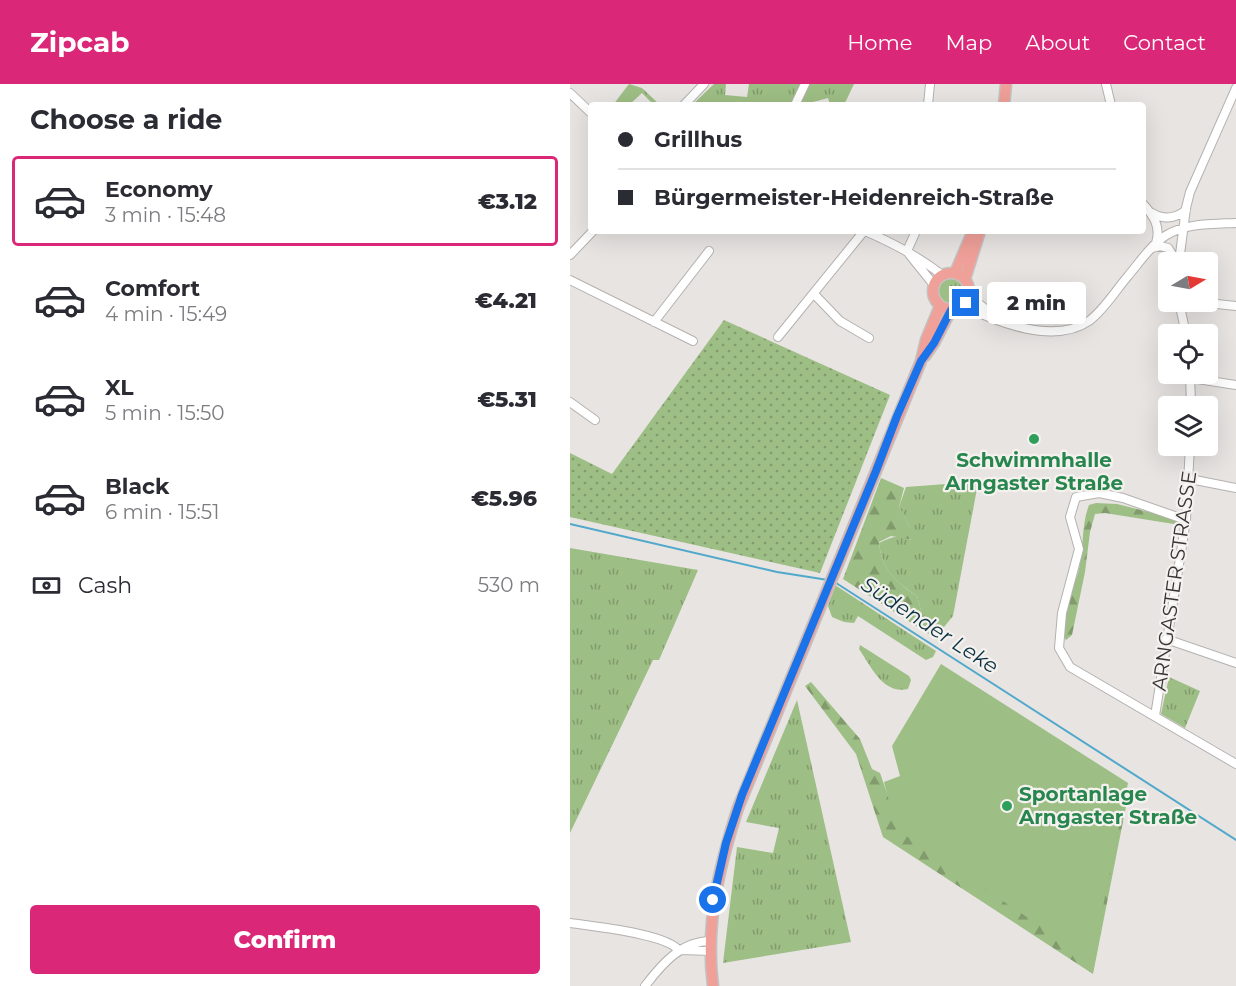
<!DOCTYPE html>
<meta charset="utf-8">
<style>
:root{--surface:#fff;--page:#f2f2f3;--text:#2b2b33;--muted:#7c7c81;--line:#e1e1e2;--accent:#db2777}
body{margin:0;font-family:Montserrat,sans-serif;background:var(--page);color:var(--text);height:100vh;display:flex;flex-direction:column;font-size:22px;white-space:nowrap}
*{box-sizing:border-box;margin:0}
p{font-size:20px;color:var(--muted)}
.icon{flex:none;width:33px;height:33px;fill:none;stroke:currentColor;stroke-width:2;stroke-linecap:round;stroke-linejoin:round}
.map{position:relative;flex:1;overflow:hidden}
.panel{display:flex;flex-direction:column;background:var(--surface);width:570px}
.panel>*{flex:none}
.guide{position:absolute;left:18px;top:18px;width:558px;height:132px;border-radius:6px;box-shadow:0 6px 24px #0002;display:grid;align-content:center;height:132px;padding:0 30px;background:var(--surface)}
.needle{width:39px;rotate:80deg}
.buttons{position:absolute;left:588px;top:168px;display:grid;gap:12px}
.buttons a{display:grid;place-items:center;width:60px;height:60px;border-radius:6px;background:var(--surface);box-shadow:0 6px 24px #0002;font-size:30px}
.end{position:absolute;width:27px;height:27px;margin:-14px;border:8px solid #1a73e8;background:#fff;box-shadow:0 0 0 3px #fff}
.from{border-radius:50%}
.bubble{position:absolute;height:42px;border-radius:6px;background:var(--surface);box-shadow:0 6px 24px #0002;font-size:20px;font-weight:800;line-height:42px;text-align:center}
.guide b{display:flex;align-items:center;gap:21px;height:57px;font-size:22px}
.guide b+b{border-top:2px solid var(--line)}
.guide i{width:15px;height:15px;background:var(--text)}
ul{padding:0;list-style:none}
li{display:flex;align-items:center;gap:18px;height:90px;margin:0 12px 9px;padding:0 18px;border:3px solid transparent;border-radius:6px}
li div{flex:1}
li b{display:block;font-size:22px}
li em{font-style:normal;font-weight:800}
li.current{border-color:var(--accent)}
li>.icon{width:54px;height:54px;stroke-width:1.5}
h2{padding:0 30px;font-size:27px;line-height:72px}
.pay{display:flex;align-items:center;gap:15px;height:66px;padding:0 30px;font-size:22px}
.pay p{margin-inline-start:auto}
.action{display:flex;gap:12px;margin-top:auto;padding:12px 30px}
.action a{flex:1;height:69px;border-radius:6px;background:var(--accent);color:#fff;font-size:24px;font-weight:800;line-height:69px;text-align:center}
header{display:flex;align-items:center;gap:36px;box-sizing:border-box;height:84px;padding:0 30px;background:var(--accent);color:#fff}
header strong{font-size:28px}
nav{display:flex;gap:33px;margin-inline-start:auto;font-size:21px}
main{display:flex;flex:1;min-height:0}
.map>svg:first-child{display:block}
</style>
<header>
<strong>Zipcab</strong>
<nav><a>Home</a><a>Map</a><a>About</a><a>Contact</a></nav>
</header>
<main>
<section class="panel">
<h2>Choose a ride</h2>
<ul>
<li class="current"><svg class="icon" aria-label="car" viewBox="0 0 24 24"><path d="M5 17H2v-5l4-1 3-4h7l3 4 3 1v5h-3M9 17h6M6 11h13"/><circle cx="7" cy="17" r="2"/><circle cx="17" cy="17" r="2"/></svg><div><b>Economy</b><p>3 min · 15:48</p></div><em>€3.12</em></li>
<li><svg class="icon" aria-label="car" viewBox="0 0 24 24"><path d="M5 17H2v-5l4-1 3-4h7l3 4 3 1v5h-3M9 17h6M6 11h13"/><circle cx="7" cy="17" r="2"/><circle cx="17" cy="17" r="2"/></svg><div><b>Comfort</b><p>4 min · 15:49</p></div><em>€4.21</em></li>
<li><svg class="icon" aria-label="car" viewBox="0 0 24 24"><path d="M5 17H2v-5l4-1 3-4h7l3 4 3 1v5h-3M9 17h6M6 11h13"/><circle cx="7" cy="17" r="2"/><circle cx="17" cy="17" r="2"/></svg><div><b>XL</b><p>5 min · 15:50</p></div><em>€5.31</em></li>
<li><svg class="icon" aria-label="car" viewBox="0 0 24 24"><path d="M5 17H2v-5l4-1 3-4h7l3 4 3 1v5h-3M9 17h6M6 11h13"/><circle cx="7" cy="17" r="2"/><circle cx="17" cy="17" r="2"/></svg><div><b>Black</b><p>6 min · 15:51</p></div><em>€5.96</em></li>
</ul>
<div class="pay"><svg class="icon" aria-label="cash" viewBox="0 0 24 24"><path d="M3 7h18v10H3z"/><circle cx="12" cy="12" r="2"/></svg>Cash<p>530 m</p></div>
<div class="action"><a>Confirm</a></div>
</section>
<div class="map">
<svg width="666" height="902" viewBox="0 0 666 902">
<defs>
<pattern id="grass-tufts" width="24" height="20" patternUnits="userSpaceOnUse" patternTransform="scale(1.5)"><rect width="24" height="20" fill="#9dbe84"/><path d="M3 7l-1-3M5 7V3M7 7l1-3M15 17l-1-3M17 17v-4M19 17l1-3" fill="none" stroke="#819b6d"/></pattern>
<pattern id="forest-firs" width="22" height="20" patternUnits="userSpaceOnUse" patternTransform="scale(1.5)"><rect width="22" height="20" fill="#9dbe84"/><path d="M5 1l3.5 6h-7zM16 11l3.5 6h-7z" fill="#819b6d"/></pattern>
<pattern id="garden-dots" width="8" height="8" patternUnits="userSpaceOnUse" patternTransform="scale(1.5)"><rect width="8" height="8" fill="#9dbe84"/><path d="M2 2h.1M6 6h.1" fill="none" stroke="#819b6d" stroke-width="1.8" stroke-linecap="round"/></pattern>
</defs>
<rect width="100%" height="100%" fill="#e7e4e2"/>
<path fill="url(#grass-tufts)" d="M59,0L72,4L90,21H78L81,18L72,9L59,21H43Z
M144,0H156L155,11L177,13L179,0H284L274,21H260L258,14C239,19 214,27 196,18L194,21H122Z
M368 207a13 13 0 1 1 26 0a13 13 0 1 1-26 0Z
M409,394L383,532L370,548L352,530L347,512C325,497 312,486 309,459C321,453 329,450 341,456L340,443L329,423L336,403L390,399L398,395Z
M0,464L128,486L89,576H83L0,749Z
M265,501L366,567L363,573L356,576L288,532L284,539L274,538L262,533L258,522Z
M290,561L339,592L341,596L338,605C313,611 301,582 289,565Z
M599,593L630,607L615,644L591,630Z
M227,616L281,858L153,879L167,763L203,769L209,744L176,738Z"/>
<path fill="url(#forest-firs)" d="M311,394L334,404L329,423L340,443L344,456L321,452L309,458C311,485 326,498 347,512L352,530L370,548L368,556L273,495Z
M526,419L547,420L607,435L610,438V441L535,429L525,430L520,448L515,488L502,551L496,556C484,538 505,504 509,485C514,464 511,442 519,421Z
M241,598L290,655L302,685L310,689L329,744L553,711L558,712L523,890L313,753L286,670L235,602Z"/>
<path fill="url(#garden-dots)" d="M154,236L320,311L250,489L0,433V369L42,390Z"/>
<path fill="#9dbe84" d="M371,580L558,699L522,877L326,745L314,698L330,692L322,662Z"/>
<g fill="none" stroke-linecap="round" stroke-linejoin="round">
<path stroke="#50a8cb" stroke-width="2" d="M0,440L207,488L258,496
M263,497L666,756"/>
<defs>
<path id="minor" d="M536,0L541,21
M0,9L21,29
M114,21L134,0
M225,21L235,0
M358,21L360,0
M573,120C584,132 591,143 586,159
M582,129C594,136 605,135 616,126
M295,147C323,159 348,172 372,191
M582,164L590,162L598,164L607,178
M337,167L346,147
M339,170L364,201
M0,171L23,147
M609,178L616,124L620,108L666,4
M0,196L123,257
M244,210L270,237L299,254
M399,212L428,235
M609,218L616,250
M628,218L666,222
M393,222C427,238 484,261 519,237C534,226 546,206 558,192C569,179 580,162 595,152C615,139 643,140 666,139
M84,238L139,167
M208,253L294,147
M620,290L621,322
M621,294L666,301
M0,318L25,336
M620,395L666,404
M616,436L553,414L529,409L506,413L500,433L509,465L492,529L489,564L500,583L666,680
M596,555L666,579
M585,632L616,436L620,362
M0,839C21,842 99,850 109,867
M111,866L141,867
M75,902C92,880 111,857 141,857"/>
<path id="major" d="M434,21L436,0
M363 207a18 18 0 1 1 36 0a18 18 0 1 1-36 0Z
M385,189L403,147
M395,195L410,147
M355,272L364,259L381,226
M143,902C135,840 149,783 168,724L351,277L356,256L370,222"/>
</defs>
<use href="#minor" stroke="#b4b1b0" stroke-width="10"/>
<use href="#major" stroke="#c3c2c2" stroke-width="13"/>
<use href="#minor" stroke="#fff" stroke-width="8"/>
<use href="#major" stroke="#efa098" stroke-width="10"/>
</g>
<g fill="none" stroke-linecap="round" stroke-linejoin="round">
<path stroke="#1a73e8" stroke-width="8" d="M143,816L156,759L172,711L306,387L327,332L351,277L364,259L381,226L387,225L396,219"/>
</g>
<g fill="#2e9e5b" stroke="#f4f1ef" stroke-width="2">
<circle cx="464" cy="355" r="6"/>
<circle cx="437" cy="722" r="6"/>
</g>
<g text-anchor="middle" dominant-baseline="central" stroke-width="4.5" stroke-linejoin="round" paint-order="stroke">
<g font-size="20" font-weight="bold" fill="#27864d" stroke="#f4f1ef">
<text x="464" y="376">Schwimmhalle<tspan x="464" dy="23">Arngaster Straße</tspan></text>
<text x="449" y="710" text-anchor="start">Sportanlage<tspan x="449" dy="23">Arngaster Straße</tspan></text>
</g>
<g font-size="20" fill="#363534" stroke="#f4f1ef">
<text transform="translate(604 497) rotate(-82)">ARNGASTER STRASSE</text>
</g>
<g font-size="21" font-style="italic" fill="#0b3443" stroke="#f4f1ef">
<text transform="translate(360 541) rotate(33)">Südender Leke</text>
</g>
</g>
</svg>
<div class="buttons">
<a><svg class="needle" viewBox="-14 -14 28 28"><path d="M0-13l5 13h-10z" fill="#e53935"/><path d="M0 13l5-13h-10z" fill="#7c7c81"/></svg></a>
<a><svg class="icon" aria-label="locate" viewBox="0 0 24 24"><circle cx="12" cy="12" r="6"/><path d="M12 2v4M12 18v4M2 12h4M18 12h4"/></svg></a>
<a><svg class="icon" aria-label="layers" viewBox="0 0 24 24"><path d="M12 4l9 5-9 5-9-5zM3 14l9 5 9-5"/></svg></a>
</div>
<i class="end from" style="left:143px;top:816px"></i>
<i class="end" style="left:396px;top:219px"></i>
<div class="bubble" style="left:417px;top:198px;width:99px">2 min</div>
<div class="guide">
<b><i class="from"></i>Grillhus</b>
<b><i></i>Bürgermeister-Heidenreich-Straße</b>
</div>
</div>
</main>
